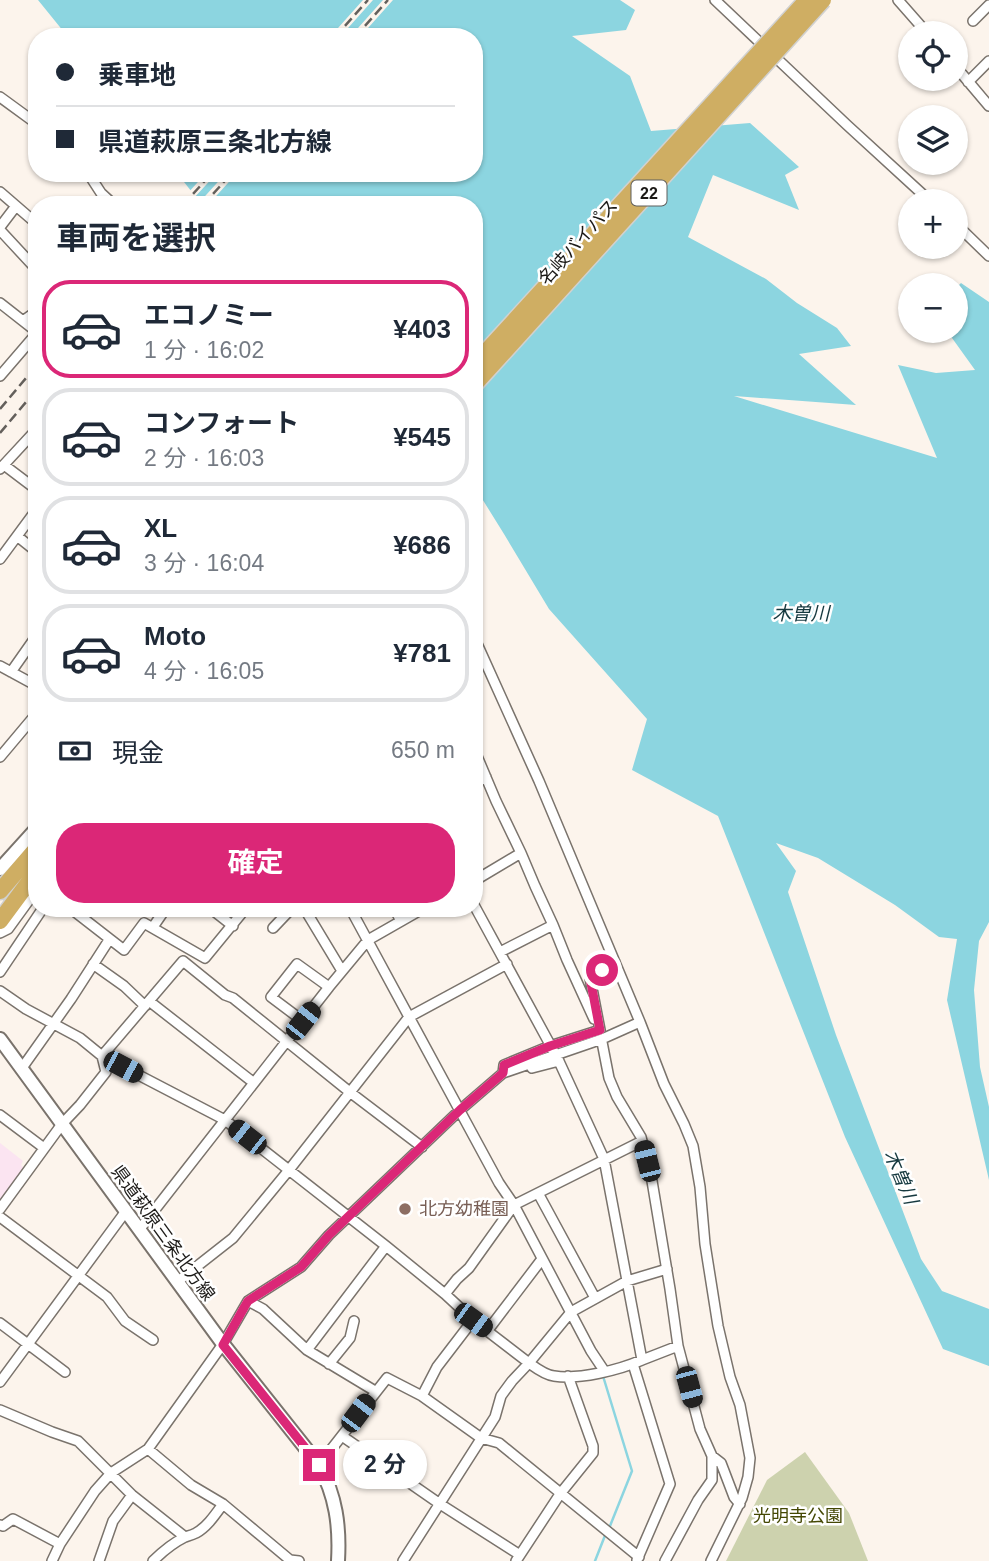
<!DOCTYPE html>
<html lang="ja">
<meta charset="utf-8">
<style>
:root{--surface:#fff;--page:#f6f6f7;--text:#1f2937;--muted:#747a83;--line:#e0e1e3;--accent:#db2777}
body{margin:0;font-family:Arial,"Noto Sans JP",sans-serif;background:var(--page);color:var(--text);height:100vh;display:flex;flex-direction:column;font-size:26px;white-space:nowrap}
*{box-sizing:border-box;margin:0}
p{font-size:23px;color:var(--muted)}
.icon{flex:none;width:38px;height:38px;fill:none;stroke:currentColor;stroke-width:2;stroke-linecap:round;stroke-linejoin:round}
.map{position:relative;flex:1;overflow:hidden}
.side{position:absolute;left:28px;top:196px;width:455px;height:721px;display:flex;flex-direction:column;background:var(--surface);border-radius:28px;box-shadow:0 2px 5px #0004}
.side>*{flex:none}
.top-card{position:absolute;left:28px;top:28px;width:455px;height:154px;border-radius:28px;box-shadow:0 2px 5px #0004;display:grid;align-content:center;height:154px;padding:0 28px;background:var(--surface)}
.buttons{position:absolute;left:898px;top:21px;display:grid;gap:14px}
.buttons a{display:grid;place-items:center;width:70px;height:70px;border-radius:50%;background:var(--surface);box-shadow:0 2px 5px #0004;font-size:35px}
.end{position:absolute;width:32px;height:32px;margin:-16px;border:9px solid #db2777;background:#fff;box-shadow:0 0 0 4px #fff}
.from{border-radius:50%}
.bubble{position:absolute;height:49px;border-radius:24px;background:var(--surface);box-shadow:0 2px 5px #0004;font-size:23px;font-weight:700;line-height:49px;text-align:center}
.car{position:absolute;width:21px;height:42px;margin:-21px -10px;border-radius:9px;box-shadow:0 0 5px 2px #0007;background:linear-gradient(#222 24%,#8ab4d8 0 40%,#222 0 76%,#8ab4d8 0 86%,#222 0)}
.top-card b{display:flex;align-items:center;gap:24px;height:66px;font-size:26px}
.top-card b+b{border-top:2px solid var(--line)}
.top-card i{width:18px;height:18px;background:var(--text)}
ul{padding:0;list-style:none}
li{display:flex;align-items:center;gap:21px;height:98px;margin:0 14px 10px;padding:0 14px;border:4px solid var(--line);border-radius:28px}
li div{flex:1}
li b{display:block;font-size:26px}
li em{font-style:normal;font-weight:700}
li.active{border-color:var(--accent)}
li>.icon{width:63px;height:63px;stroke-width:1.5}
h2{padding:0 28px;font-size:32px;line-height:84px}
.pay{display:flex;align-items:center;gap:18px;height:77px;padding:0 28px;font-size:26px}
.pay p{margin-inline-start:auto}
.cta{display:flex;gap:14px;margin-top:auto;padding:14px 28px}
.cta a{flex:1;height:80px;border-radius:28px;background:var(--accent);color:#fff;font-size:28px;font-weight:700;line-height:80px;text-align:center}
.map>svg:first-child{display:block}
</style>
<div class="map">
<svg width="989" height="1561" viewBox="0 0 989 1561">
<rect width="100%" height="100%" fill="#fcf4ec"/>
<path fill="#fbe4f1" d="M0,1143L23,1161L21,1165L25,1169L0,1209Z"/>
<path fill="#cdd2ae" d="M805,1452L849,1513L868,1561H726L767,1480Z"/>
<path fill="#8cd5e0" d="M38,0H620L635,10L626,30L572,36L630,76L651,131L750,123L799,167L785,175L799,210L713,175L688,237L766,279L797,303L837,328L851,346L799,354L856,405L734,396L937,458L898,365L936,373L975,370L947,331H956V288L961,283L989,302V922L979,941L974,990L980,1067L989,1107V1180L947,1000L957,939L939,937L895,905L818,858L776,843L796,871L788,892L836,1035L921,1259L942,1291L989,1309V1366L943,1349L845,1137L718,816L632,770L647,719L549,609L504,534L481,497L474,491V205H202L177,173H474V37H68Z"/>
<path fill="#fcf4ec" d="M363,0H373L340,37H330Z
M383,0H393L360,37H350Z
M206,173H217L193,199L188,193Z
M226,173H237L208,205H197Z"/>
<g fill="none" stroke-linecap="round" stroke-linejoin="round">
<path stroke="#8cd5e0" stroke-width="2.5" d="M603,1376L632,1471L610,1526
M595,1561L606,1533"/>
<defs>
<path id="street" d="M715,0L847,125L930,201
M898,0L927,33
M973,21L989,5
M956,67L989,106
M968,82L989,61
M0,97L37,124
M88,173L101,193L114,205
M0,192L37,224
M956,224L989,256
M0,227L16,206
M0,230L37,270
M0,303L37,332
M23,321L37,311
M0,376L37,333
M4,465L37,490
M0,469L37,429
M17,536L37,552
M0,559L37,509
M474,637L539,781L640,1022L664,1084L684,1124L693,1146L700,1187L705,1244L718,1326L730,1377L740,1405L750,1458L748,1477L742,1498L711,1561
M0,666L37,686
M11,672L37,635
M474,749L496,801L521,853L535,886L553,925L567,960L594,1019
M0,757L37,713
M474,783L486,777
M474,881L521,853
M474,905L553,1050
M70,908L124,950L144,923L205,958L246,908
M210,908L233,926
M304,908L342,971
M350,908L499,1183L514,1205L591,1351L605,1372
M394,908L401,921
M153,927L166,908
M273,928L292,908
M0,933L8,929L37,889
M500,952L553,925
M93,964L124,986L145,1006
M0,972L43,908
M0,991L26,1009L80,1038L102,1056L225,1120L386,1246L445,1294L473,1320L529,1363C536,1368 545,1375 554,1376C579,1380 619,1370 642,1360L604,1159L557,1057
M149,1001L254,1083
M303,1021L271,997L297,964L329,987
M602,1042L609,1078L617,1097L641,1137L652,1181L670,1289L678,1346L700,1429L712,1456L721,1463L734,1497L740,1504
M22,1068L71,999L109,940
M532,1068L559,1061
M503,1073L602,1039L640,1022
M0,1115L44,1148
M538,1193L595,1298
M0,1209L62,1124L80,1105L106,1072L102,1056L183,961L225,995L233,998L351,1093L422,1147
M0,1217L107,1297L125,1321L153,1340
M139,1230L329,987L368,940L424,908
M177,1282L233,1238L289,1170L409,1017L507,964
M445,1294L457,1279L469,1268L514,1205L642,1141
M248,1301L263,1309L307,1350L375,1391
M0,1323L65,1372
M488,1330L542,1259
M307,1350L386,1246
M642,1360L678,1346
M329,1364L350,1338L354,1321
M633,1364L670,1484L637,1560
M0,1382L126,1211
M422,1396L437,1367L473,1320
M0,1410L52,1432L78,1441L132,1495L185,1537
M342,1436L440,1504L520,1555
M148,1449L191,1485L223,1504L290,1560L299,1561
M319,1465L387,1378L422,1396L481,1438L499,1443L639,1557
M0,1525L3,1526L13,1519L60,1544
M52,1561L60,1544L95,1491L111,1473L148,1449L223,1344L248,1301L301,1267L329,1235L460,1110L503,1073L504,1065L550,1046L600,1030L590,978L615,962
M99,1561L113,1521L132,1495
M153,1561C162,1552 173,1543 185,1537C188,1536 192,1535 196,1533C207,1527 215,1515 223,1504
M403,1561L495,1417L501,1396L512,1381L529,1363L571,1312L627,1281L667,1269
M516,1561L560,1494L593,1453V1446L568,1376
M665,1561L698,1500L712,1480V1456"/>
<path id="secondary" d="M0,869L37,828
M0,1039L223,1344L319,1465C336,1496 340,1526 338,1561"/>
<path id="highway" d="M0,891L37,848
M0,921L37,871"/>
</defs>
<use href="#street" stroke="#7a736c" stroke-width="12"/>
<use href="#secondary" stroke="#7a736c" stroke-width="16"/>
<use href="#highway" stroke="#d1d1d0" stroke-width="19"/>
<use href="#street" stroke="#fff" stroke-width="9"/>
<use href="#secondary" stroke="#fff" stroke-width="12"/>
<use href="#highway" stroke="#cfae63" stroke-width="16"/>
<path stroke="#64605c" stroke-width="2.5" stroke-dasharray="10 5" stroke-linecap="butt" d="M335,37L368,0
M355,37L388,0
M183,205L212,173
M203,205L232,173
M0,409L37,365
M0,433L37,389"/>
<defs>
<path id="highway-bridge" d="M474,365L807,0
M474,385L823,0"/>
</defs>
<use href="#highway-bridge" stroke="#d1d1d0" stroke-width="19" stroke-linecap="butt"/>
<use href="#highway-bridge" stroke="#cfae63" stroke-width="16"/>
</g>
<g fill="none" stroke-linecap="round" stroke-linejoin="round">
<path stroke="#db2777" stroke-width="9" d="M319,1465L223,1345L245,1306L248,1301L301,1267L329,1235L460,1110L503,1073L504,1065L550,1046L600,1030L590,978L602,970"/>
</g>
<circle fill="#8d6e63" stroke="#fff" stroke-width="2.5" cx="405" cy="1209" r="7"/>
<g text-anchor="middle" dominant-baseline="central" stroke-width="5" stroke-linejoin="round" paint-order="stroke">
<rect fill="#fff" stroke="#5f5e5c" stroke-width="2" x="631.5" y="180.5" width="35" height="25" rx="5"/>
<g font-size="16" font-weight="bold" fill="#1b1916">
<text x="649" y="193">22</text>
</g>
<g font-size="18" fill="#1b1916" stroke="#fff">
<text transform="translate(578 242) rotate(-48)">名岐バイパス</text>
<text transform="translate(163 1233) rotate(54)">県道萩原三条北方線</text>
</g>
<g font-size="18" fill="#785e54" stroke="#fff" text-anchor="start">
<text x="419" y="1209">北方幼稚園</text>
</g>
<g font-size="18" fill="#444804" stroke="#fff">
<text x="798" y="1516">光明寺公園</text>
</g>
<g font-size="19" font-style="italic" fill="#16393f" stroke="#fff">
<text x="801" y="613">木曽川</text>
<text transform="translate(901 1177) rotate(67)">木曽川</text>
</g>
</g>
</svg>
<div class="buttons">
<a><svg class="icon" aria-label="locate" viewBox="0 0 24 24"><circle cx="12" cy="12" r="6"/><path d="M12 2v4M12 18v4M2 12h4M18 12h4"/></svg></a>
<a><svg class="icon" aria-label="layers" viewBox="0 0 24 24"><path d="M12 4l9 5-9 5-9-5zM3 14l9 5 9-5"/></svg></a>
<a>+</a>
<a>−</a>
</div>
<i class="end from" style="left:602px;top:970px"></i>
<i class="end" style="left:319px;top:1465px"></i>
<div class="bubble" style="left:343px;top:1440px;width:84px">2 分</div>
<i class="car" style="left:303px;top:1021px;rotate:38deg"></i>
<i class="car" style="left:123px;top:1067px;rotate:118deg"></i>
<i class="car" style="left:247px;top:1137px;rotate:308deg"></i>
<i class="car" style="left:647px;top:1161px;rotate:346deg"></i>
<i class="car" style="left:473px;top:1320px;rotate:126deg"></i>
<i class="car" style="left:689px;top:1387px;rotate:165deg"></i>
<i class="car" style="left:358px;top:1413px;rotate:37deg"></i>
<div class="top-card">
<b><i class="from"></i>乗車地</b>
<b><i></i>県道萩原三条北方線</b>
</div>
<section class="side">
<h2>車両を選択</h2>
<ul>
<li class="active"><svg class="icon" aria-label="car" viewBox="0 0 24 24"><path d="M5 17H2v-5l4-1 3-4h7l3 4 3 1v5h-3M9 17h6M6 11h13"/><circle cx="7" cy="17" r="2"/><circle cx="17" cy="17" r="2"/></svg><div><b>エコノミー</b><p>1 分 · 16:02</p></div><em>¥403</em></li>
<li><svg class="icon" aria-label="car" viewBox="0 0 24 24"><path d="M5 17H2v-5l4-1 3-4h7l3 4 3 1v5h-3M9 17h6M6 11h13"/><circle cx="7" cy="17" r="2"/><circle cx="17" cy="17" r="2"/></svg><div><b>コンフォート</b><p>2 分 · 16:03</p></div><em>¥545</em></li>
<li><svg class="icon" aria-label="car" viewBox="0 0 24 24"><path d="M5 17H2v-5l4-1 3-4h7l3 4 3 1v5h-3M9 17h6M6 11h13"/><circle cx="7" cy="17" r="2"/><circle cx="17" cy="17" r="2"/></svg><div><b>XL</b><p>3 分 · 16:04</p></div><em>¥686</em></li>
<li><svg class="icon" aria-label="car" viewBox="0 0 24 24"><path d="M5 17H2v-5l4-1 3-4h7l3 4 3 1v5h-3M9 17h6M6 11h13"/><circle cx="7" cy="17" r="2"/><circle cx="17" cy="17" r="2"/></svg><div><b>Moto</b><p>4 分 · 16:05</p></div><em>¥781</em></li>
</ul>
<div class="pay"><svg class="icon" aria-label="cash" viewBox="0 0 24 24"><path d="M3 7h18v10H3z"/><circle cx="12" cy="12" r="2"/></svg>現金<p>650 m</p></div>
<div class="cta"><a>確定</a></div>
</section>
</div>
